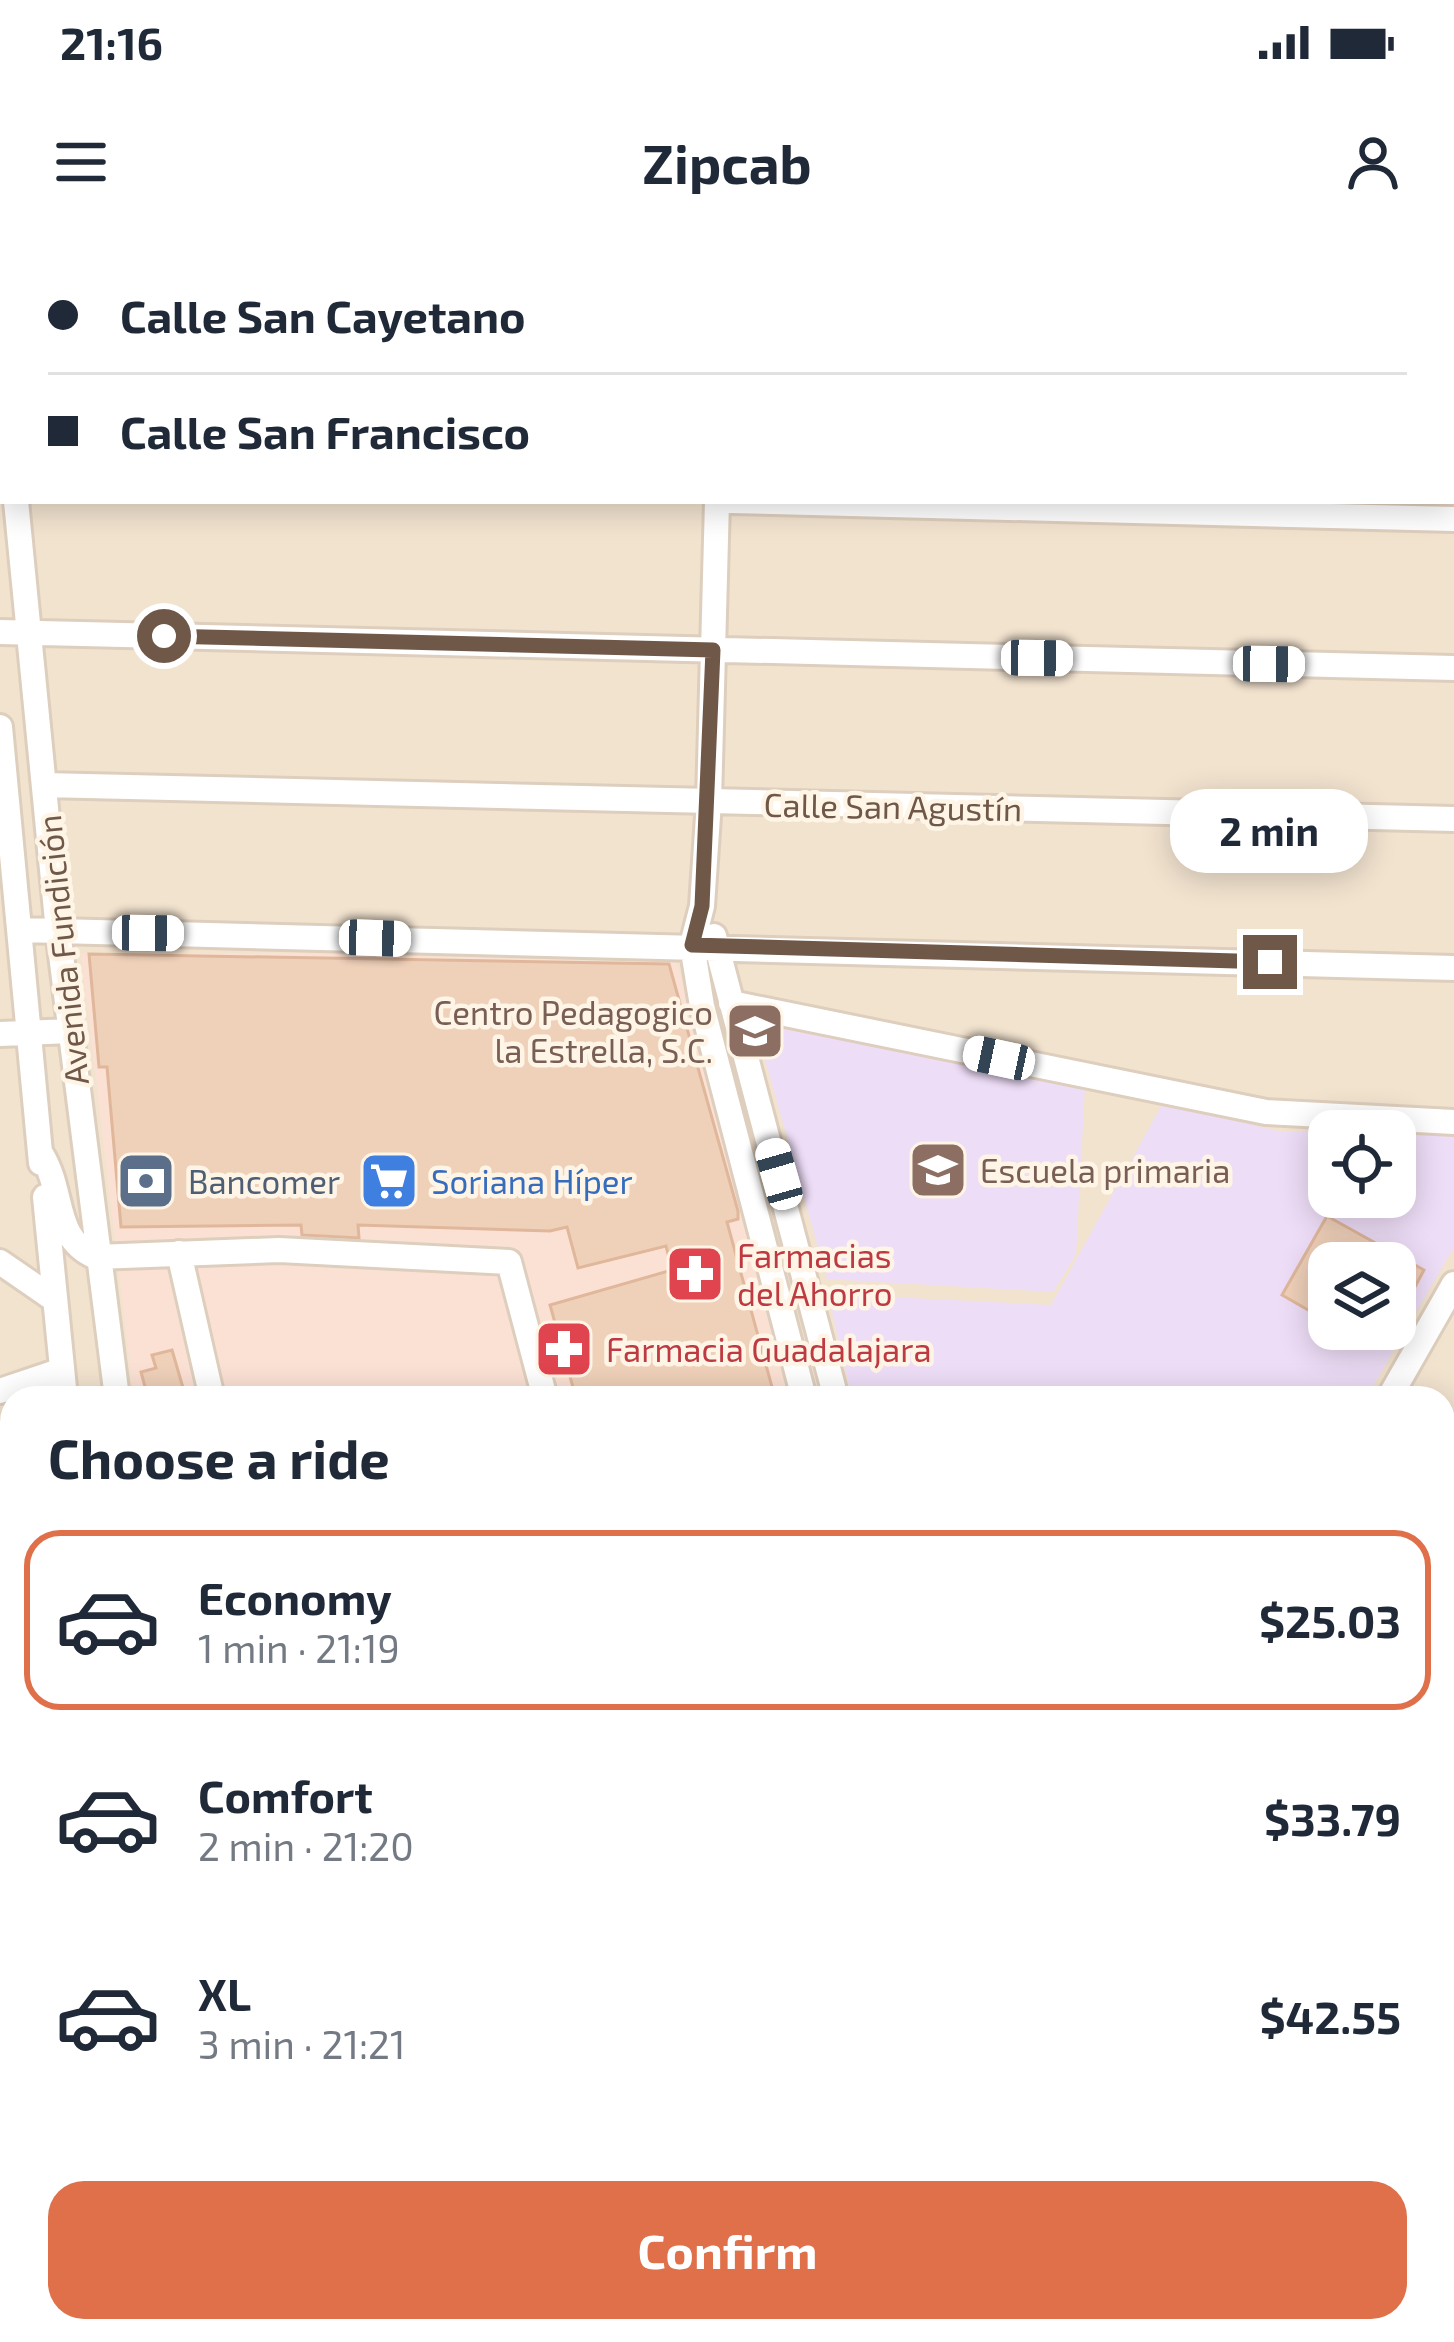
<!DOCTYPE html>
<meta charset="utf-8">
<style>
:root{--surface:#fff;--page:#f2f2f3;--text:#1f2937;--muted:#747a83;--line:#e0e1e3;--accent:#df704a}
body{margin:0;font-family:"Exo 2",sans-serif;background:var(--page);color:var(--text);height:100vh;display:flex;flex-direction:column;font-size:45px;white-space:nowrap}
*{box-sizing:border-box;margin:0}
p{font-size:39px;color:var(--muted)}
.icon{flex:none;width:66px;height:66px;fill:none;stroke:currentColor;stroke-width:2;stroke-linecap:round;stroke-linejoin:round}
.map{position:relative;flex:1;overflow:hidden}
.side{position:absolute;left:0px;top:1146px;width:1455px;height:957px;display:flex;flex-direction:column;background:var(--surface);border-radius:36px 36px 0 0;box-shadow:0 6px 30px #0003}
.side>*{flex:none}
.top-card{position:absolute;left:0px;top:0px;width:1455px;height:264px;box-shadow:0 6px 30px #0003;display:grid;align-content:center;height:264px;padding:0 48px;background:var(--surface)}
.fabs{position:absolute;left:1308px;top:870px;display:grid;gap:24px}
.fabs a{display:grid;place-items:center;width:108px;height:108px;border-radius:24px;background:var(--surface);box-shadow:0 6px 30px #0003;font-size:60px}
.end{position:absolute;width:54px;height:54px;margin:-27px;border:15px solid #705849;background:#fff;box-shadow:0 0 0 6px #fff}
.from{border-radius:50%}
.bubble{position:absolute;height:84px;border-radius:36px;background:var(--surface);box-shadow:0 6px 30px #0003;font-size:39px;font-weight:700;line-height:84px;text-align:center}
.car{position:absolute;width:36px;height:72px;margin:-36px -18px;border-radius:15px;box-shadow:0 0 9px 3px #0007;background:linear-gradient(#fff 24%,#345 0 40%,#fff 0 76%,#345 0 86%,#fff 0)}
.top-card b{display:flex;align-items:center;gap:42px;height:114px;font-size:45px}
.top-card b+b{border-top:3px solid var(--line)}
.top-card i{width:30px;height:30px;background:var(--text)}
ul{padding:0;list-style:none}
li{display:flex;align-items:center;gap:36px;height:180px;margin:0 24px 18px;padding:0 24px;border:6px solid transparent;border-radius:36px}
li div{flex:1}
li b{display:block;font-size:45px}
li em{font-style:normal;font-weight:700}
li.selected{border-color:var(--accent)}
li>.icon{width:108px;height:108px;stroke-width:1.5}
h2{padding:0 48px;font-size:54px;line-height:144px}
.button{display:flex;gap:24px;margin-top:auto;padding:24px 48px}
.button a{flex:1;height:138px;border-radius:36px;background:var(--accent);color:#fff;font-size:48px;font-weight:700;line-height:138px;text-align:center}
.status{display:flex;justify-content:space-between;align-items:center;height:84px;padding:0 60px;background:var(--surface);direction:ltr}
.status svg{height:33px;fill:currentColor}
header{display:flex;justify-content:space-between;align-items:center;height:156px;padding:0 48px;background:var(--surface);font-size:54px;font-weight:700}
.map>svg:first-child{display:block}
</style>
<div class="status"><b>21:16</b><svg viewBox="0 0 49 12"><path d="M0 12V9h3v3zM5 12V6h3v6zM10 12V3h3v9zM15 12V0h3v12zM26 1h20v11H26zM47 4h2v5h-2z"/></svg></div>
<header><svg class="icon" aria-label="menu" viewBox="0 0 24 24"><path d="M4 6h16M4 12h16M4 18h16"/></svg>Zipcab<svg class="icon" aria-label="person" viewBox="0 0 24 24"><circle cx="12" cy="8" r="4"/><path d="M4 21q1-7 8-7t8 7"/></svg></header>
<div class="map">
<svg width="1454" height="2102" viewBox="0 0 1454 2102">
<rect width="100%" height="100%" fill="#fbf1e0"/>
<path fill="#f2e3cf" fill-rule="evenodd" d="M0,0H1454V2102H0ZM3,3H1452V261H3ZM1329,891H1395V957H1329ZM1329,1023H1395V1089H1329ZM12,1158H1443V2091H12Z"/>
<path fill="#fbe1d4" d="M291,713L677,723L795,1158H134L81,714Z"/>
<path fill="#eeddf7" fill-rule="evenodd" d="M755,784L1085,846L1076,1015L1053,1052L827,1039Z
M1163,863L1278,891L1329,893V957H1395V895L1454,896V1007L1366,1158H852L828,1054L1051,1065ZM1329,1023H1395V1089H1329Z"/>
<path fill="#efd0b9" stroke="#e0b79b" stroke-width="3" d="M89,714L669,724L738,971V979L727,982L775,1158H576L550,1065L672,1030L666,1006L578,1028L567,987L550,991L358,985L359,998L302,995L301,985L121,987L107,827H99Z
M1327,976L1424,1030L1395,1084V1023H1329V1082L1282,1055Z
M172,1110L186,1158H148L141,1132L156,1128L152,1115Z"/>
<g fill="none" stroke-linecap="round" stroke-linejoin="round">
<defs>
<path id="minor" d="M527,0V3
M165,3L192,2
M724,3V0
M0,10H3
M0,37L3,81
M1452,132H1454
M16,261L58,691L117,1158
M717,261L709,561L702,666L692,705L702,766L804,1158
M731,261L1454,279
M0,392L1454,428
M0,487L41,923
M44,545L1454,579
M20,690L1454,728
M714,696L836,1158
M731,763L1266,872L1454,882
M0,794L70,791
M40,912C66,952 51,998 96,1017L279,1010L509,1022L545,1158
M45,957L65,1158
M179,1013L212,1158
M0,1022L55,1060
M0,1151L62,1130
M1389,1158L1454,1044
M0,1500L12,1497
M1443,1517L1454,1524
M0,1678L12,1676
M1443,1754L1454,1760
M0,1839L12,1836
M0,1866L12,1864
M1443,1999L1454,2006
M0,2032L12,2029
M1443,2059L1454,2057
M256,2091L259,2102
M328,2091L330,2102
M681,2091L683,2102
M1026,2091L1029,2102
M1397,2091L1400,2102
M376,2102L425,2091
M535,2102L583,2091
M1260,2102L1307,2091"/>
<path id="major" d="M0,1299L12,1294
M0,1348L12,1343
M1443,1377L1454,1379
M1443,1433L1454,1435"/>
</defs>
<use href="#minor" stroke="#decebd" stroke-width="30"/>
<use href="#major" stroke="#dad4d0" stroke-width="36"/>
<use href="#minor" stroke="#fff" stroke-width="24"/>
<use href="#major" stroke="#f7d79b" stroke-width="30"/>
</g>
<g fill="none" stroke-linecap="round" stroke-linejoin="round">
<path stroke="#705849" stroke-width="15" d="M164,396L713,410L702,666L692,705L1270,722"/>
</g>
<defs>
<symbol id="school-square" viewBox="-11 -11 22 22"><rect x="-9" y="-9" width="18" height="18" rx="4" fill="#8d6e63" stroke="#fef5e6"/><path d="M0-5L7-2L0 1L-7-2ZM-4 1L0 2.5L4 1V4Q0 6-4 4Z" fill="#fff"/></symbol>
<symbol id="bank-square" viewBox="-11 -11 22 22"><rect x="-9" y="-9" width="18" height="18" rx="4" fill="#5c6f8a" stroke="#fef5e6"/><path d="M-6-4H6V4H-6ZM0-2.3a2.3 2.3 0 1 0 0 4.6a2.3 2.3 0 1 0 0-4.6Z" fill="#fff"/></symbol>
<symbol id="supermarket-square" viewBox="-11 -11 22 22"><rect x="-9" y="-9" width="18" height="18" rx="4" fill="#3f7fe0" stroke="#fef5e6"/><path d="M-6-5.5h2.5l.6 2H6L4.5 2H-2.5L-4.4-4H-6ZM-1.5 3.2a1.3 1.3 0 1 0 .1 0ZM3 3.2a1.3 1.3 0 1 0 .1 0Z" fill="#fff"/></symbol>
<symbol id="pharmacy-square" viewBox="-11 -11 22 22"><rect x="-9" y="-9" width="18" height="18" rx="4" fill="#e0444e" stroke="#fef5e6"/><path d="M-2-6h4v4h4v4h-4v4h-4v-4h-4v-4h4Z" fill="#fff"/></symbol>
</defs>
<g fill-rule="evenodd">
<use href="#school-square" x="722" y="758" width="66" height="66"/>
<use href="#school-square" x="905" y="897" width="66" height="66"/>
<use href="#bank-square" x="113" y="908" width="66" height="66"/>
<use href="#supermarket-square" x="356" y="908" width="66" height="66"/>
<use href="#pharmacy-square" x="662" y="1001" width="66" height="66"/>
<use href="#pharmacy-square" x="531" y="1076" width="66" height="66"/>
</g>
<g text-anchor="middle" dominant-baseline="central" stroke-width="9" stroke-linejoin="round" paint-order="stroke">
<g font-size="33" fill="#705849" stroke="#fef5e6">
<text transform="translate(893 566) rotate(1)">Calle San Agustín</text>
<text transform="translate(62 710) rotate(-96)">Avenida Fundición</text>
</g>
<g font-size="33" fill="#785e54" stroke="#fef5e6" text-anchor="end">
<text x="713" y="772">Centro Pedagogico<tspan x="713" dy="38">la Estrella, S.C.</tspan></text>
<text x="980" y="930" text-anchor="start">Escuela primaria</text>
</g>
<g font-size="33" fill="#4e5e75" stroke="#fef5e6" text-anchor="start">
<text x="188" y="941">Bancomer</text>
</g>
<g font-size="33" fill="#366cbe" stroke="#fef5e6" text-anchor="start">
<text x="431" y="941">Soriana Híper</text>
</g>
<g font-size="33" fill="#be3a42" stroke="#fef5e6" text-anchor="start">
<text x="737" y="1015">Farmacias<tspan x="737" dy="38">del Ahorro</tspan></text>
<text x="606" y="1109">Farmacia Guadalajara</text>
</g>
</g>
</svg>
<div class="fabs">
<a><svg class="icon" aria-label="locate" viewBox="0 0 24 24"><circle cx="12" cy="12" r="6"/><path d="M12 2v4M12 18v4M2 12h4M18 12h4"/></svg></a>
<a><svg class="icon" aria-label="layers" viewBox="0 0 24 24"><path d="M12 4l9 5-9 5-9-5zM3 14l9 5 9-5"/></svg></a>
</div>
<i class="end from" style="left:164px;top:396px"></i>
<i class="end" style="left:1270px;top:722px"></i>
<div class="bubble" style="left:1170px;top:549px;width:198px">2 min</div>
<i class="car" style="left:1037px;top:418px;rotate:91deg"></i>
<i class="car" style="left:1269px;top:424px;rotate:91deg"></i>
<i class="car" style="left:148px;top:693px;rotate:91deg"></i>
<i class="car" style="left:375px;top:698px;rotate:92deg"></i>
<i class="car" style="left:999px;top:818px;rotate:282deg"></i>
<i class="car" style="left:779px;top:934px;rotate:344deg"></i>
<div class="top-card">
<b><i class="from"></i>Calle San Cayetano</b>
<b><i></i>Calle San Francisco</b>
</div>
<section class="side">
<h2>Choose a ride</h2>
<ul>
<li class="selected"><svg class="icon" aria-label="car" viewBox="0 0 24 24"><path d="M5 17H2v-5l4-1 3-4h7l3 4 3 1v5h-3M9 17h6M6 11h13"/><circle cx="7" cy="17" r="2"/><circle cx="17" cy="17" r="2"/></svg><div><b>Economy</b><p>1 min · 21:19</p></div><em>$25.03</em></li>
<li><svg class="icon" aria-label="car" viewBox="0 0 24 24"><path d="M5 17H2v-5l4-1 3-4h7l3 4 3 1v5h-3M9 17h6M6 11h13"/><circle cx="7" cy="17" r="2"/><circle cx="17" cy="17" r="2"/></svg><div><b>Comfort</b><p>2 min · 21:20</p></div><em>$33.79</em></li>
<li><svg class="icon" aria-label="car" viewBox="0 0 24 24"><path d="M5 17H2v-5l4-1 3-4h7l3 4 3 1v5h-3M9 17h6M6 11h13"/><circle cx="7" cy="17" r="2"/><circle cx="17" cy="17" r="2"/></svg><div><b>XL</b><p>3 min · 21:21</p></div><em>$42.55</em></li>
</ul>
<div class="button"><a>Confirm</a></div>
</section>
</div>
